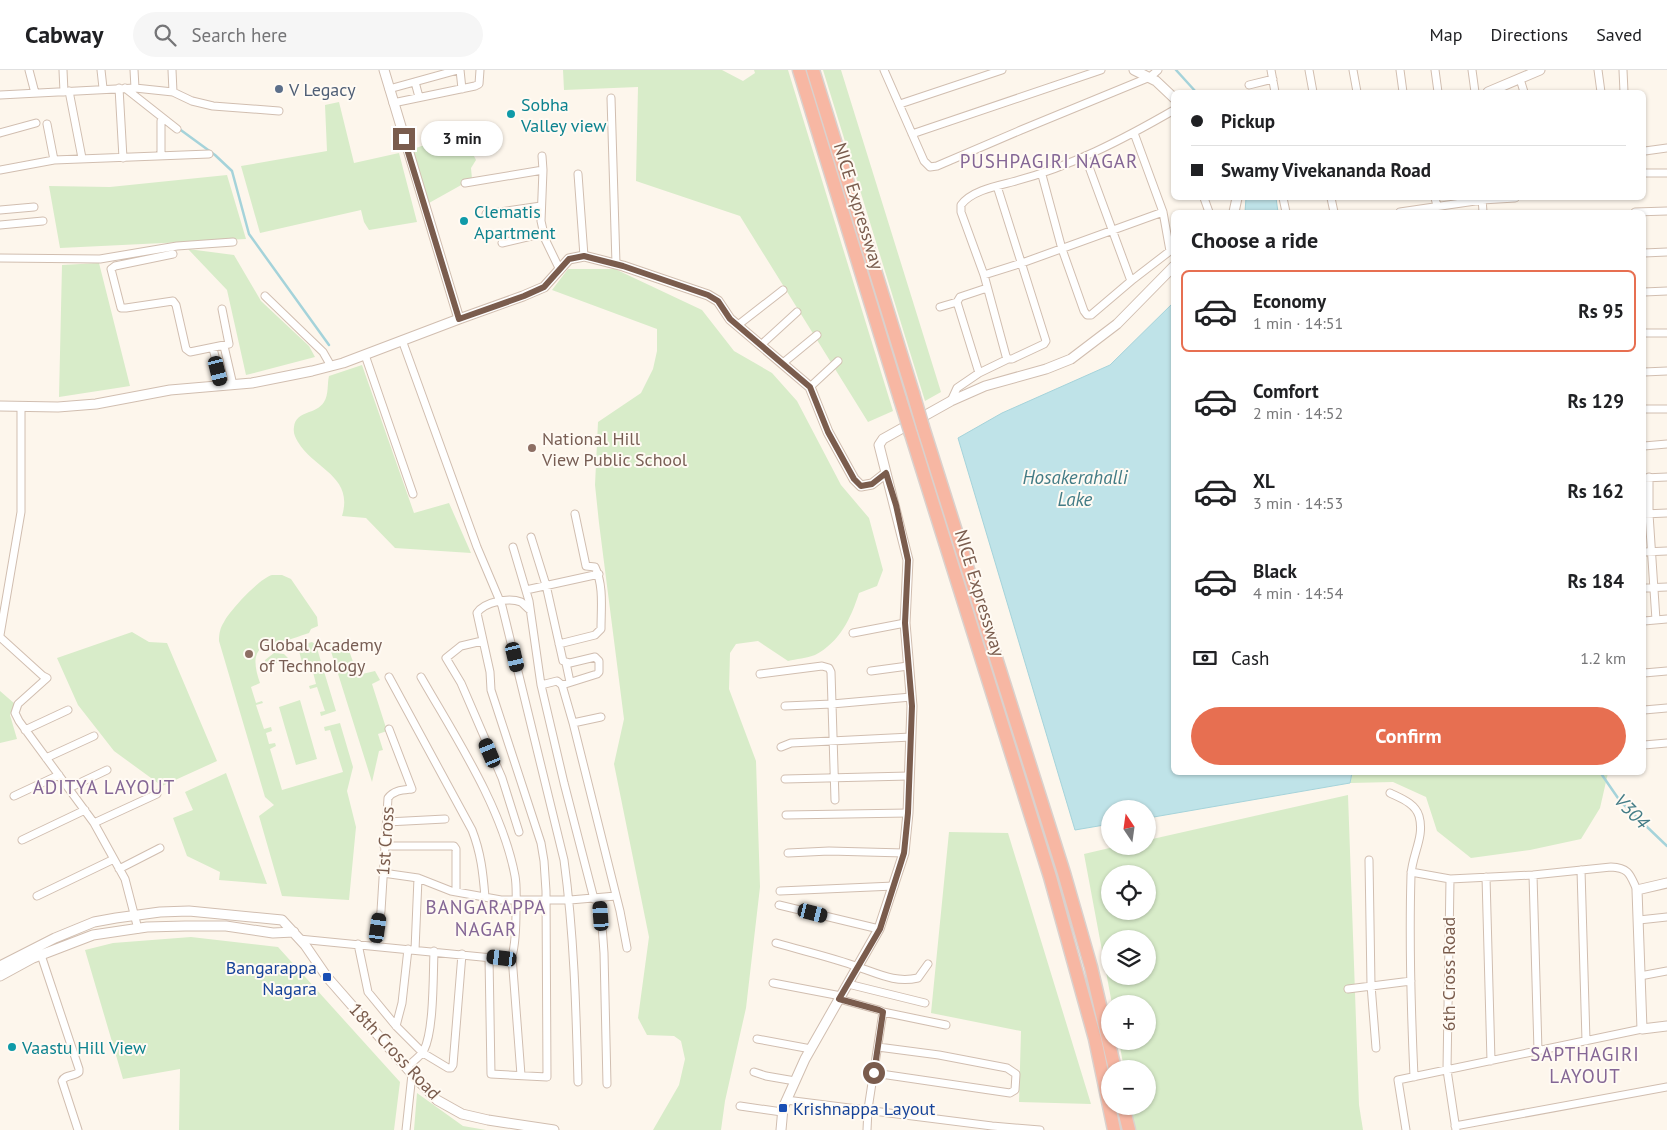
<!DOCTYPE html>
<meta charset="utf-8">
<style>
:root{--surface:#fff;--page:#f6f6f6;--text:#202124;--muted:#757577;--line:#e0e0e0;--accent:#e76f51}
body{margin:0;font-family:"PT Sans",sans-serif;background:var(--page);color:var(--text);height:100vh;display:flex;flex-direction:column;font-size:19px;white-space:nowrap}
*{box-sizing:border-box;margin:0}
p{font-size:16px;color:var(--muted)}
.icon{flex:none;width:28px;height:28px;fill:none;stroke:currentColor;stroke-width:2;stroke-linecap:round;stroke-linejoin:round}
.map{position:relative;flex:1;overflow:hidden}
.drawer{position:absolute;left:1171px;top:140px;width:475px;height:565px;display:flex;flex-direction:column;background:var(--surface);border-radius:8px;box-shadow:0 1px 4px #0004}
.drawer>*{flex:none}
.hud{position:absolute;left:1171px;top:20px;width:475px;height:110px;border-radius:8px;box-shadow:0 1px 4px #0004;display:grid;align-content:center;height:110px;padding:0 20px;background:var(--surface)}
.needle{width:32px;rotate:347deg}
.fabs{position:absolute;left:1101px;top:730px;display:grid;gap:10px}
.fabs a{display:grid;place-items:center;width:55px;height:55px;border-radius:50%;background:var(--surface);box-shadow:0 1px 4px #0004;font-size:25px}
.end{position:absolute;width:22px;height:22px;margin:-11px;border:6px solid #7a5c4d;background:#fff;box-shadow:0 0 0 2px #fff}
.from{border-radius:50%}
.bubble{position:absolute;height:35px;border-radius:18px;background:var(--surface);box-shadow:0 1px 4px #0004;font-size:16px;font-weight:800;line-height:35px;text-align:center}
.car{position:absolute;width:15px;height:30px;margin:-15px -8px;border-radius:6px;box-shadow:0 0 4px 1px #0007;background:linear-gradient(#222 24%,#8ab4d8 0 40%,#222 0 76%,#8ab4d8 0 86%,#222 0)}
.hud b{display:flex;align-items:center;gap:18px;height:48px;font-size:19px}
.hud b+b{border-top:1px solid var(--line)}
.hud i{width:12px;height:12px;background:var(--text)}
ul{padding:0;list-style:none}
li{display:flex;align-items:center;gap:15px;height:82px;margin:0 10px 8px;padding:0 10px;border:2px solid transparent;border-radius:8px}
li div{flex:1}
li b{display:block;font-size:19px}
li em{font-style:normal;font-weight:800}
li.on{border-color:var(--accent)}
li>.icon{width:45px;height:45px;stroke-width:1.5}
h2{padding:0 20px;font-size:22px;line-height:60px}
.pay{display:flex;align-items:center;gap:12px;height:55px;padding:0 20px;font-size:19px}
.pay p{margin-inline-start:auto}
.action{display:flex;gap:10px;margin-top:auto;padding:10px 20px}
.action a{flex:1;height:58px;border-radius:30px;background:var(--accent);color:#fff;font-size:20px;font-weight:800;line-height:58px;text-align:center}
header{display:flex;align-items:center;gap:30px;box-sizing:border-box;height:70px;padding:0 25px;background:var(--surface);border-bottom:1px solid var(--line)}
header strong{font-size:24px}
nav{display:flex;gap:28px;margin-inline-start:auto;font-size:18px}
.search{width:350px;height:45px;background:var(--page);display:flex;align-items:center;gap:12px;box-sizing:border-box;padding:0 18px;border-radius:28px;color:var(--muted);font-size:19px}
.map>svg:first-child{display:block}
</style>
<header>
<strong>Cabway</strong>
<div class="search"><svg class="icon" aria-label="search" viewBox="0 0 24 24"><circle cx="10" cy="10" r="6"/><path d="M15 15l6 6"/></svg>Search here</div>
<nav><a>Map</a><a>Directions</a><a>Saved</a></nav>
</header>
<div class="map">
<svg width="1667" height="1060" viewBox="0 0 1667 1060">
<rect width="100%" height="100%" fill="#fdf6ec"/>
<path fill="#d8ecc9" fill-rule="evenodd" d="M563,0H722L743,11L755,3L754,0H788L893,341L868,352L740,146L636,111L638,17L564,20Z
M823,0H841L941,322L925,331Z
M339,32L354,93L399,83L417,152L369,160L364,152L361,140L260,163L241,96L327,81L325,35Z
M462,62L476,90L471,98L472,109L429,133L413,79Z
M227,105L246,169L60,178L49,116L110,117Z
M188,179L234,185L261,231L309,276L315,287L246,305L227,220Z
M99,193L130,316L59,327L62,195Z
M568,199H615L702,240L734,281L772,303L797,331L841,415L869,448L883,500L877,516L859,523C851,548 840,572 815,585C807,588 796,589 788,591L758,571L736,574L730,583L729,619L756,691L760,817L746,938L725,1031L721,1060H653L679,1015L685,989L681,971L674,966L647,965L638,948L649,867L614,694L624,649L599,453L595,415L598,352L641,323L653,299L657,281V259L552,220Z
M362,295L414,443L449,433L471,483L395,478L366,448L342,446C354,406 315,400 298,372C295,367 293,363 294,357C296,340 316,345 324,332C329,324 327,314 329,306Z
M272,505H282L291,509L317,547L318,556L311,559L309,563C299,566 288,571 278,572C251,575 253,593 260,613L251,617L256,633L262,631L263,633L256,635L264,659L271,657L272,661L266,663L269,674L275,673L276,676L270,679L282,720L343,702L330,660L325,661L324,657L340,653L353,697L347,721L356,757L349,830L282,826L259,746L274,735L265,727L219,571C219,564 220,558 224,552C230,540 260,508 272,505Z
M132,562L149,572L167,573L217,691L162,716L114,681L78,635L57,588Z
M345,570L358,605L375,601L380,610L372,614L387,661L378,664L383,680L379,681L372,712L329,575Z
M312,572L316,575L336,641L321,646L320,642L325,641L317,617L310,619L309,616L316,614L312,598L304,600L299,581L301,575Z
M274,583L284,584L289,589L264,597L265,590Z
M0,621L15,634L10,645L17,669L0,673Z
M300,630L317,689L296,695L279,637Z
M226,703L267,814L219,810L220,802L187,786L173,748L193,740L185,722Z
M1352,703L1608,702V703L1600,738L1581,769L1530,780L1471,788L1437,761L1426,727L1393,712L1350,713Z
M1348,725L1359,1035L1363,1060H1135L1131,1036H1148V999H1124L1119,971H1148V934H1112L1084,784L1118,776H1148V770ZM1110,804H1148V841H1110ZM1110,869H1148V906H1110Z
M949,762L1008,763L1091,1034L1019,1032L1021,961L931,943Z
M191,867L278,877L400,1012L394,1060H179L180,999L123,1009L85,880L113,873Z
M417,1023L463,1056L486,1060H414Z"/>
<path fill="#bfe3e8" stroke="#a5d3da" d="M1246,128H1276L1278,142H1245Z
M1174,232V702L1352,703L1350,713L1148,748V739H1110V754L1075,760L958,368L1002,343L1110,295Z"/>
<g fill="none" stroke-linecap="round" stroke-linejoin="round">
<path stroke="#a5d3da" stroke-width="2.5" d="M1176,0L1196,22
M178,58L215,85L232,101L249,164L329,275
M1600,702L1620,731L1667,776"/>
<defs>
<path id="minor" d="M29,0L35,23
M63,0L64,22
M101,0L103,18
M134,0L135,18
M172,0L173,22
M460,0L462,19
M884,0L924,91L930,97L937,96L1021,60L1150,7L1158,0
M1271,0L1275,22
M1309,0L1313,22
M1353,0L1357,22
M1400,0L1403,22
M1435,0L1438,22
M1472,0L1475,22
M1598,0L1601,22
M1623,0L1624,22
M1520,9L1524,22
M415,12L419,27
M1249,15L1273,9
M119,18L123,88
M125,18L177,59
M389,19L458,0
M69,21L82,88
M0,25L135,18L173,22L192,31L213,36L279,41
M611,28L616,194
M393,33L475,16L479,14L480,0
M900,34L1002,0
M161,51V85
M47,54L54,90
M0,63L36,53
M912,64L1101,0
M1645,81L1667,78
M542,86L543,100
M1085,86L1131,211
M0,100L54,90L209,84
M1644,103H1667
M578,104L584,186
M1042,105L1062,179L1084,241L1087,245H1091L1131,211L1170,181L1163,142L1134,63
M465,113L543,100L541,151L545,169L560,200
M997,116L1046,271L1044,274L1012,289H1008L1006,286L984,205L961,142V135C971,121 996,116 1012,112C1070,97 1122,70 1174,40
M1204,128L1209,142
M1283,128L1286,142
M1331,128L1334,142
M1435,128L1437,136
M1482,128L1483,142
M0,140L34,137
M1400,142L1482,130L1515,128
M1635,142L1667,141
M486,144L541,136
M0,155L43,151
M502,173L544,163
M1644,183L1667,182
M173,184L115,196L111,199L121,238H126L173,231L176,235L186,279L190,282L229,274L222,239
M0,188L100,189L177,176L233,172
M984,205L1022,193L1163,142
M1644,222L1667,221
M265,226L323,282L331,296
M940,237L957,232
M738,255L783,220
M1644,263H1667
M402,270L477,477L502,536L564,790C574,864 576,937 578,1012
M762,274L797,242
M224,276L233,315
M213,278L222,316
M365,285L413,424
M783,293L817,265
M1644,302L1667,301
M979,303L957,232L960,227L987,218
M810,317L838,291
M951,331L957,318L979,303L1008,289
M1644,339H1667
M1644,376L1667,374
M1649,407V444L1656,550
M1644,408L1667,407
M1644,444L1667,443
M531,467L546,515L563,591L570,593L595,587L599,591V602L597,604L562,615
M513,477L529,531L541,615L564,713L594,829
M1644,482L1667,481
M1644,518L1667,517
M526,520L599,504
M1644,551L1667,549
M853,563L905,553
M0,565L21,442V337
M0,567L43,606L47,608L18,634L15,643L19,651L94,753L125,809L138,859
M482,571L461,576L446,588L461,613L502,708L519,762
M559,574L595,565L601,559C601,538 604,516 595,497L586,496L575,444
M566,593L570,612
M871,601L908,596
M1644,603L1667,601
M760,604L822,596L829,598L831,602L835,730
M389,607L472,760C481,783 483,803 485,827
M541,615L557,611L562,615L573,653L620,841L627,878
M785,636L832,634L911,627
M1644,640L1667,638
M573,653L601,647
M25,660L68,640
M1644,675L1667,673
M781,677L791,673L911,667
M46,688L94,666
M785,709L909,706
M69,718L107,700
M1390,723C1400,728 1415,733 1419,746C1425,767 1412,784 1411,805C1409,872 1411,940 1414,1007
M14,726L59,705
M786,745L908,743
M387,752L445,749
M94,753L157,724
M22,770L85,740
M384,776H454L456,779V822
M788,783L829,781L904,783
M1369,790L1371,915L1376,978
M119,799L160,778
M1581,800L1586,971
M1411,802L1450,809L1533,805L1611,797C1630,798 1630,805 1637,820
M383,803L418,808L451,821L501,830H570L616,826
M1533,805L1538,981
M1486,807L1491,991
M1450,809L1447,1000L1456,1060
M780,821L894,816
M37,826L114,789
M600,828L604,883L607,1014
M779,835L879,859
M1639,850L1667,847
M299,869L502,889L512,886C516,872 516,855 516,840C516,829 517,817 515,806C502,737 456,668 421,607
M776,873C803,881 831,887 858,897C879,904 895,913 918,908L928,894
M358,874L368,922L396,956L423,983L448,998H451L453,995L462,884
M375,876L381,841L388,728C394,720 403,720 412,719L389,659
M415,880L418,808
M41,885L79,999V1002C74,1007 65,1004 62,1011L78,1060
M512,886L521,1005
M489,887L491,1004L547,1007L546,821L544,791L541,773L491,620L490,602L477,543C484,532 509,527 521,532C524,534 527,538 530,540
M1640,906L1667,901
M773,913L841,926
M848,914L925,933
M1348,919L1411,911
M839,929L879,940L883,942L946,955
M396,956L402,933L408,879
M757,969L811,979
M407,997C412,992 420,987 424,980C434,960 433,906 434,881
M754,1002L766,1006L795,1011
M874,1003L1010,1023L1015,1020L1016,1004L1007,998L939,985L878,977
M786,1030L992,1056L1040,1060
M740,1036L782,1042
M1455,1056L1667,1017
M406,1060L412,1004
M867,1060L868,1039L883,942
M1406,1060L1398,1010L1642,959"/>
<path id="tertiary" d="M1134,0L1156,11L1174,28
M1488,22L1540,0
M1234,142L1237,128
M459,249L523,226L544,217L569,189L584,186L623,196L708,225L718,231L730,249L810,317L828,362L854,409L861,416L872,414L886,403
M0,336L58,337L96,334L170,320L252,313L312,301L343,293L459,249L384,0
M1667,813L1637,820L1642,959L1667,956
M0,896L55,868L94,852L116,848L160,842L189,841L282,850L305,875L327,907L412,1004L437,1030L462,1044L488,1050L554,1060
M0,906L33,888L93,865L147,857L185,856H226L273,863L294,862
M781,1060L783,1038L805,989L879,859L904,783L908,743L912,636L905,553L908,490L879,375L883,369L951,331L985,316L1046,299L1071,289L1117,254L1174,196"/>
<path id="motorway" d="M799,0L900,329
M813,0L913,323
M923,357L1064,803L1091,897L1115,999
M911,364L1050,807L1095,969L1114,1060
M1123,1036L1129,1060"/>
</defs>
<use href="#minor" stroke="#d1beb0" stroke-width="9"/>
<use href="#tertiary" stroke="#d1beb0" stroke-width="11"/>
<use href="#motorway" stroke="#dad1cd" stroke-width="15"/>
<use href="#minor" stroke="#fff" stroke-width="7"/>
<use href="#tertiary" stroke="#fff" stroke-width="9"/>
<use href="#motorway" stroke="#f7b7a3" stroke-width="12"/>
<defs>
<path id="motorway-bridge" d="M913,323L923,357
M900,329L911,364"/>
</defs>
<use href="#motorway-bridge" stroke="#dad1cd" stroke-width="15" stroke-linecap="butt"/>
<use href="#motorway-bridge" stroke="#f7b7a3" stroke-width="12"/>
</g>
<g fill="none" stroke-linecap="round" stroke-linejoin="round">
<path stroke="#7a5c4d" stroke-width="6" d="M404,69L459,249L524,226L544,217L569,189L584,186L623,196L708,225L718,231L730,249L810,317L828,362L854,409L861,416L872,414L886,403L896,435L908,490L905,553L912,636L908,743L904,783L880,859L839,929L879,940L883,942L874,1003"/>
</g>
<circle fill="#5c6f8a" stroke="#fffaf3" stroke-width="2" cx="279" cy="19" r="5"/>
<g fill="#0f9aa8" stroke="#fffaf3" stroke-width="2">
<circle cx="511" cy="44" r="5"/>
<circle cx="464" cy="151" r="5"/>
<circle cx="12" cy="977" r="5"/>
</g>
<g fill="#8d6e63" stroke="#fffaf3" stroke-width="2">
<circle cx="532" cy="378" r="5"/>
<circle cx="249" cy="584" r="5"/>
</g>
<g fill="#1a4fb4" stroke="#fffaf3" stroke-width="2">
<rect x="322" y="902" width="10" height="10" rx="2.5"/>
<rect x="778" y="1033" width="10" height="10" rx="2.5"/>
</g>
<g text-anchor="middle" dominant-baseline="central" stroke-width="4" stroke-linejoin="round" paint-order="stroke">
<g font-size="18" fill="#4e5e75" stroke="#fffaf3" text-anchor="start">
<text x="289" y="19">V Legacy</text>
</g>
<g font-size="18" fill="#0d838f" stroke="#fffaf3" text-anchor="start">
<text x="521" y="34">Sobha<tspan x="521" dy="21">Valley view</tspan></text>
<text x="474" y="141">Clematis<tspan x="474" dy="21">Apartment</tspan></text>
<text x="22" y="977">Vaastu Hill View</text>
</g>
<g font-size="18" fill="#7a5c4d" stroke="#fffaf3">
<text transform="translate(859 136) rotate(73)">NICE Expressway</text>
<text transform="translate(980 523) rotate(73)">NICE Expressway</text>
<text transform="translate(385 771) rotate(-86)">1st Cross</text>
<text transform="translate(1448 904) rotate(-90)">6th Cross Road</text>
<text transform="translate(395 981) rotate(47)">18th Cross Road</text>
</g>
<g font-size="18" fill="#785e54" stroke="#fffaf3" text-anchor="start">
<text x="542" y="368">National Hill<tspan x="542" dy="21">View Public School</tspan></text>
<text x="259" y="574">Global Academy<tspan x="259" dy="21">of Technology</tspan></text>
</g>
<g font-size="18" fill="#164399" stroke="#fffaf3" text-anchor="end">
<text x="317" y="897">Bangarappa<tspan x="317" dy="21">Nagara</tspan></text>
<text x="793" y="1038" text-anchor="start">Krishnappa Layout</text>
</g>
<g font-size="19" letter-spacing="1" fill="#846695" stroke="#fffaf3">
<text x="1049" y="91">PUSHPAGIRI NAGAR</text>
<text x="104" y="717">ADITYA LAYOUT</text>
<text x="486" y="837">BANGARAPPA<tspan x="486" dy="22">NAGAR</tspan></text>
<text x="1585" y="984">SAPTHAGIRI<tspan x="1585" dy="22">LAYOUT</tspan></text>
</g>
<g font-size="19" font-style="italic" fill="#437c86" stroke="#fffaf3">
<text x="1075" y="407">Hosakerahalli<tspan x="1075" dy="22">Lake</tspan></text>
<text transform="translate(1632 741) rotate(46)">V304</text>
</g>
</g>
</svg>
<div class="fabs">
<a><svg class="needle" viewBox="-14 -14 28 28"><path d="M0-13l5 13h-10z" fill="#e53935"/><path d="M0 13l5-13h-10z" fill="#757577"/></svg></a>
<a><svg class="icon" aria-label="locate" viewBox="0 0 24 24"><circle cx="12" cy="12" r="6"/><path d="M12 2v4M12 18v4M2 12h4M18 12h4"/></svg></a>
<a><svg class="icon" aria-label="layers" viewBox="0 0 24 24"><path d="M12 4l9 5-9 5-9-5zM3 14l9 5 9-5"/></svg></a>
<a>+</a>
<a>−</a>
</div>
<i class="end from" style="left:874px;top:1003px"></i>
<i class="end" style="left:404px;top:69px"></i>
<div class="bubble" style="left:421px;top:51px;width:82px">3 min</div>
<i class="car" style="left:218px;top:301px;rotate:166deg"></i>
<i class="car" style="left:515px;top:587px;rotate:167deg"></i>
<i class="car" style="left:490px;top:683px;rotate:337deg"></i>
<i class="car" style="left:813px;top:843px;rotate:104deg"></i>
<i class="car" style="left:601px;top:846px;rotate:356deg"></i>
<i class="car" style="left:378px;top:858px;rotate:8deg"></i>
<i class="car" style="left:502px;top:888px;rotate:277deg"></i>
<div class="hud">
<b><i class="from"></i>Pickup</b>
<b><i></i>Swamy Vivekananda Road</b>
</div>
<section class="drawer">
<h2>Choose a ride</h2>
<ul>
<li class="on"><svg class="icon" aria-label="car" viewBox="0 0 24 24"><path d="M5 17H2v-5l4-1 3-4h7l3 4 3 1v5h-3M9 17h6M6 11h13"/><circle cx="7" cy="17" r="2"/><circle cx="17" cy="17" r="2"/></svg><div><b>Economy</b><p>1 min · 14:51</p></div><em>Rs 95</em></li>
<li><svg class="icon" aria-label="car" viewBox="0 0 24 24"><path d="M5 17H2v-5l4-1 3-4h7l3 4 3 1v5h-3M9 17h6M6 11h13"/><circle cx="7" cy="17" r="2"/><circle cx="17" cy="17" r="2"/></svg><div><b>Comfort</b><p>2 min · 14:52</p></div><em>Rs 129</em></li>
<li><svg class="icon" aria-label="car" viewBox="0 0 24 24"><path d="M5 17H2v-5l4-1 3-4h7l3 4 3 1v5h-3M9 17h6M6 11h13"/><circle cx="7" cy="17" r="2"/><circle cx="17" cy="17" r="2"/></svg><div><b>XL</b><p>3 min · 14:53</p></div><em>Rs 162</em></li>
<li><svg class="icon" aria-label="car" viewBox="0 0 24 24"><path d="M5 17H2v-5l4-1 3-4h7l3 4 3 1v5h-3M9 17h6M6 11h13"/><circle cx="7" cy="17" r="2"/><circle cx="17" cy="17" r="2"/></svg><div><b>Black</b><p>4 min · 14:54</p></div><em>Rs 184</em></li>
</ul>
<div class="pay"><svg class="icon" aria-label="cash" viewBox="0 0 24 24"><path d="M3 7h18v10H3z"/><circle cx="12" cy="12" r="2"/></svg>Cash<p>1.2 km</p></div>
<div class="action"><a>Confirm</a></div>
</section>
</div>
